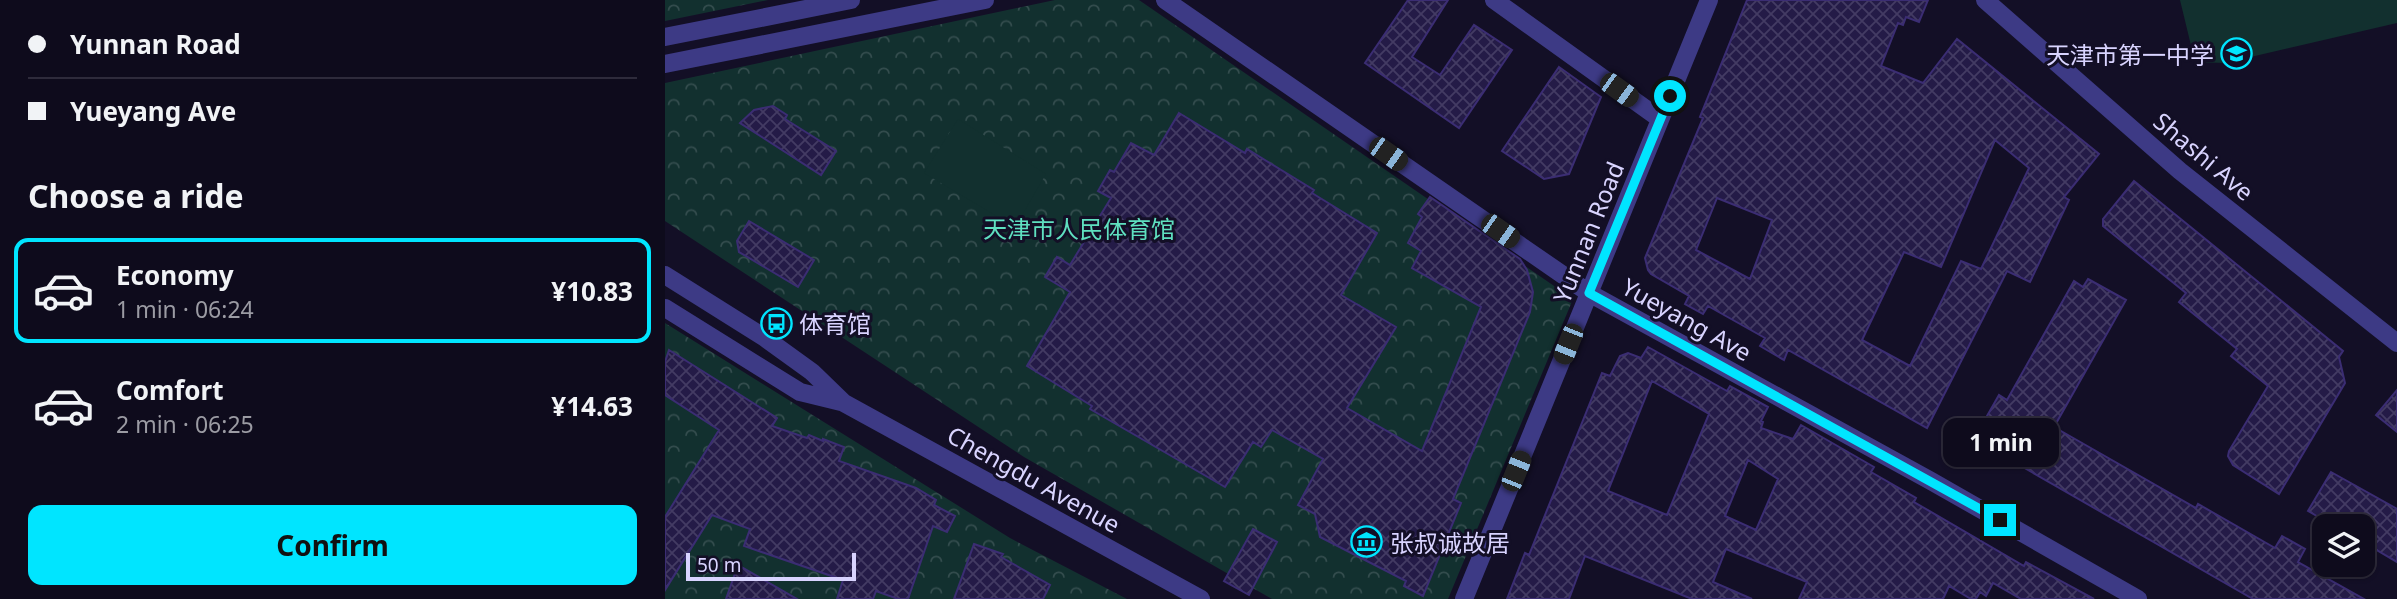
<!DOCTYPE html>
<meta charset="utf-8">
<style>
:root{--surface:#0e0b1c;--page:#1c1929;--text:#f1f3f6;--muted:#9b9ba3;--line:#2e2b3b;--accent:#00e5ff}
body{margin:0;font-family:"Noto Sans","Noto Sans SC",sans-serif;background:var(--page);color:var(--text);height:100vh;display:flex;flex-direction:column;font-size:26px;white-space:nowrap}
*{box-sizing:border-box;margin:0}
p{font-size:23px;color:var(--muted)}
.icon{flex:none;width:38px;height:38px;fill:none;stroke:currentColor;stroke-width:2;stroke-linecap:round;stroke-linejoin:round}
.map{position:relative;flex:1;overflow:hidden}
.details{display:flex;flex-direction:column;background:var(--surface);width:665px}
.details>*{flex:none}
.banner{display:grid;align-content:center;height:154px;padding:0 28px;background:var(--surface)}
.fabs{position:absolute;left:1647px;top:514px;display:grid;gap:14px}
.fabs a{display:grid;place-items:center;width:63px;height:63px;border-radius:14px;background:var(--surface);box-shadow:0 2px 5px #0004,0 0 0 2px var(--line);font-size:35px}
.scale{position:absolute;left:21px;bottom:18px;width:170px;box-sizing:border-box;padding-left:7px;border:4px solid #d9d4ff;border-top:0;font-size:19px;line-height:24px;white-space:nowrap;color:#d9d4ff;-webkit-text-stroke:5px #130f26;paint-order:stroke}
.end{position:absolute;width:32px;height:32px;margin:-16px;border:9px solid #00e5ff;background:#111;box-shadow:0 0 0 4px #111}
.from{border-radius:50%}
.bubble{position:absolute;height:49px;border-radius:14px;background:var(--surface);box-shadow:0 2px 5px #0004,0 0 0 2px var(--line);font-size:23px;font-weight:700;line-height:49px;text-align:center}
.car{position:absolute;width:21px;height:42px;margin:-21px -10px;border-radius:9px;box-shadow:0 0 5px 2px #0007;background:linear-gradient(#222 24%,#8ab4d8 0 40%,#222 0 76%,#8ab4d8 0 86%,#222 0)}
.banner b{display:flex;align-items:center;gap:24px;height:66px;font-size:26px}
.banner b+b{border-top:2px solid var(--line)}
.banner i{width:18px;height:18px;background:var(--text)}
ul{padding:0;list-style:none}
li{display:flex;align-items:center;gap:21px;height:105px;margin:0 14px 10px;padding:0 14px;border:4px solid transparent;border-radius:14px}
li div{flex:1}
li b{display:block;font-size:26px}
li em{font-style:normal;font-weight:700}
li.current{border-color:var(--accent)}
li>.icon{width:63px;height:63px;stroke-width:1.5}
h2{padding:0 28px;font-size:32px;line-height:84px}
.primary-button{display:flex;gap:14px;margin-top:auto;padding:14px 28px}
.primary-button a{flex:1;height:80px;border-radius:14px;background:var(--accent);color:#111;font-size:28px;font-weight:700;line-height:80px;text-align:center}
main{display:flex;flex:1;min-height:0}
.map>svg:first-child{display:block}
</style>
<main>
<section class="details">
<div class="banner">
<b><i class="from"></i>Yunnan Road</b>
<b><i></i>Yueyang Ave</b>
</div>
<h2>Choose a ride</h2>
<ul>
<li class="current"><svg class="icon" aria-label="car" viewBox="0 0 24 24"><path d="M5 17H2v-5l4-1 3-4h7l3 4 3 1v5h-3M9 17h6M6 11h13"/><circle cx="7" cy="17" r="2"/><circle cx="17" cy="17" r="2"/></svg><div><b>Economy</b><p>1 min · 06:24</p></div><em>¥10.83</em></li>
<li><svg class="icon" aria-label="car" viewBox="0 0 24 24"><path d="M5 17H2v-5l4-1 3-4h7l3 4 3 1v5h-3M9 17h6M6 11h13"/><circle cx="7" cy="17" r="2"/><circle cx="17" cy="17" r="2"/></svg><div><b>Comfort</b><p>2 min · 06:25</p></div><em>¥14.63</em></li>
</ul>
<div class="primary-button"><a>Confirm</a></div>
</section>
<div class="map">
<svg width="1732" height="599" viewBox="0 0 1732 599">
<defs>
<pattern id="park-crowns" width="20" height="18" patternUnits="userSpaceOnUse" patternTransform="scale(1.75)"><rect width="20" height="18" fill="#12302f"/><path d="M2 6a3 3 0 1 1 6 0M12 15a3 3 0 1 1 6 0" fill="none" stroke="#344d4e"/></pattern>
<pattern id="building-cross-hatch" width="8" height="8" patternUnits="userSpaceOnUse" patternTransform="scale(1.75)"><rect width="8" height="8" fill="#241b47"/><path d="M0 0l8 8M0 8l8-8" fill="none" stroke="#433b63"/></pattern>
</defs>
<rect width="100%" height="100%" fill="#130f26"/>
<path fill="url(#park-crowns)" d="M0,0H103L0,21Z
M390,0H474L908,299L783,599H607L359,457L0,221V83Z
M0,323L345,538L462,599H0Z"/>
<path fill="#12302f" d="M1515,0H1732V23L1560,63L1530,62Z
M293,119L381,174L350,227L259,173Z"/>
<path fill="url(#building-cross-hatch)" stroke="#3b2d73" stroke-width="2" fill-rule="evenodd" d="M743,0H783L747,57L775,75L809,25L847,50L794,128L700,63Z
M1082,0H1263L1254,22L1241,17L1238,25L1233,23L1216,66L1258,83L1292,39L1434,154L1399,197L1404,200L1365,282L1342,271L1262,428L1123,350L1119,360L1095,346L1100,338L1043,306L1038,314L1020,304L1024,296L986,274L983,270L980,258L1038,118L1035,117ZM1330,140L1364,168L1316,269L1296,261L1245,366L1197,340L1239,252L1276,267ZM1052,198L1107,220L1085,279L1031,250Z
M894,67L936,97L904,174L879,179L837,151Z
M108,106L122,115L120,119L171,151L156,175L75,123L89,110Z
M514,113L580,153L582,149L649,190L647,193L712,233L676,295L731,327L682,408L757,451L816,307L747,268L756,251L743,243L757,217L753,214L765,197L855,259L862,270L868,292L865,312L788,499L796,503L758,596L739,586L741,581L655,537L650,514L633,505L658,459L607,430L596,447L588,442L560,487L425,409L427,406L362,366L405,292L380,277L392,257L405,265L446,198L433,191L445,170L449,172L466,143L489,155Z
M1469,181L1678,351L1674,357L1680,383L1614,494L1568,465L1563,456L1564,451L1603,386L1566,356L1572,349L1514,302L1521,293L1438,226V219Z
M84,221L149,260L133,287L74,252L72,241Z
M1423,279L1461,300L1389,427L1531,508L1533,504L1610,548L1617,536L1640,549L1633,562L1699,599H1588L1349,462L1346,467L1327,456L1330,451L1309,439L1334,395L1342,400L1409,281L1418,287Z
M983,347L1062,391L1065,386L1103,407L1096,421L1098,422L1096,428L1128,439L1136,425L1209,467L1206,472L1251,498L1249,502L1359,566L1361,562L1429,599H1356L1328,583L1321,596L1315,592L1311,599H1306L1284,586L1278,599H1134L1142,582L1061,549L1048,582L1087,599H1027L920,556L904,599H842L860,553L864,555L937,373L945,376L955,356L963,353L976,358ZM987,381L1044,414L1002,515L943,491ZM1083,460L1113,479L1091,530L1060,516Z
M4,350L112,418L107,426L142,438L144,435L158,441V439L179,447L174,461L251,488L271,500L269,505L290,516L282,532L268,526L243,599H233L211,591L208,599H172L178,580L79,546L85,529L47,515L0,590V517L54,430L0,395V362Z
M1732,390V432L1711,415Z
M1666,472L1732,509V562L1698,542V527H1671L1643,511Z
M588,529L612,542L584,595L559,581Z
M309,544L338,554L336,557L385,585L378,599H289Z
M73,565L132,599H61Z"/>
<g fill="none" stroke-linecap="round" stroke-linejoin="round">
<path stroke="#3d3a85" stroke-width="18" d="M500,0L924,293L1266,481L1473,599
M829,0L995,119
M1320,0L1515,171L1732,343
M0,37L186,0
M0,64L320,0
M0,275L100,338L147,372L179,403L536,599
M0,308L135,392L176,402
M799,599L1044,0"/>
</g>
<g fill="none" stroke-linecap="round" stroke-linejoin="round">
<path stroke="#00e5ff" stroke-width="9" d="M1005,96L924,293L1335,520"/>
</g>
<defs>
<symbol id="school-ring" viewBox="-11 -11 22 22"><circle r="9.5" fill="#130f26" stroke="#00e5ff" stroke-width="1.5"/><path d="M0-5L7-2L0 1L-7-2ZM-4 1L0 2.5L4 1V4Q0 6-4 4Z" fill="#00e5ff"/></symbol>
<symbol id="bus-ring" viewBox="-11 -11 22 22"><circle r="9.5" fill="#130f26" stroke="#00e5ff" stroke-width="1.5"/><path d="M-5-6H5V4H4V6H2V4H-2V6H-4V4H-5ZM-3.5-4V0h7V-4ZM-3.5 1.2v1.5H-2V1.2ZM2 1.2v1.5H3.5V1.2Z" fill="#00e5ff"/></symbol>
<symbol id="museum-ring" viewBox="-11 -11 22 22"><circle r="9.5" fill="#130f26" stroke="#00e5ff" stroke-width="1.5"/><path d="M0-6L6-3V-2H-6V-3ZM-5-1h2V3h-2ZM-1-1h2V3h-2ZM3-1h2V3H3ZM-6 4H6V6H-6Z" fill="#00e5ff"/></symbol>
</defs>
<g fill-rule="evenodd">
<use href="#school-ring" x="1554" y="36" width="35" height="35"/>
<use href="#bus-ring" x="94" y="306" width="35" height="35"/>
<use href="#museum-ring" x="684" y="524" width="35" height="35"/>
</g>
<g text-anchor="middle" dominant-baseline="central" stroke-width="6" stroke-linejoin="round" paint-order="stroke">
<g font-size="24" fill="#d9d4ff" stroke="#130f26" text-anchor="start">
<text x="1549" y="54" text-anchor="end">天津市第一中学</text>
<text x="134" y="323">体育馆</text>
<text x="725" y="542">张叔诚故居</text>
</g>
<g font-size="24" fill="#d9d4ff" stroke="#130f26">
<text transform="translate(1539 156) rotate(40)">Shashi Ave</text>
<text transform="translate(923 232) rotate(-68)">Yunnan Road</text>
<text transform="translate(1022 319) rotate(29)">Yueyang Ave</text>
<text transform="translate(369 479) rotate(29)">Chengdu Avenue</text>
</g>
<g font-size="24" fill="#5fe0c0" stroke="#130f26">
<text x="414" y="228">天津市人民体育馆</text>
</g>
</g>
</svg>
<div class="fabs">
<a><svg class="icon" aria-label="layers" viewBox="0 0 24 24"><path d="M12 4l9 5-9 5-9-5zM3 14l9 5 9-5"/></svg></a>
</div>
<div class="scale">50 m</div>
<i class="end from" style="left:1005px;top:96px"></i>
<i class="end" style="left:1335px;top:520px"></i>
<div class="bubble" style="left:1278px;top:418px;width:116px">1 min</div>
<i class="car" style="left:954px;top:90px;rotate:126deg"></i>
<i class="car" style="left:723px;top:154px;rotate:125deg"></i>
<i class="car" style="left:835px;top:231px;rotate:125deg"></i>
<i class="car" style="left:903px;top:344px;rotate:202deg"></i>
<i class="car" style="left:851px;top:471px;rotate:22deg"></i>
</div>
</main>
